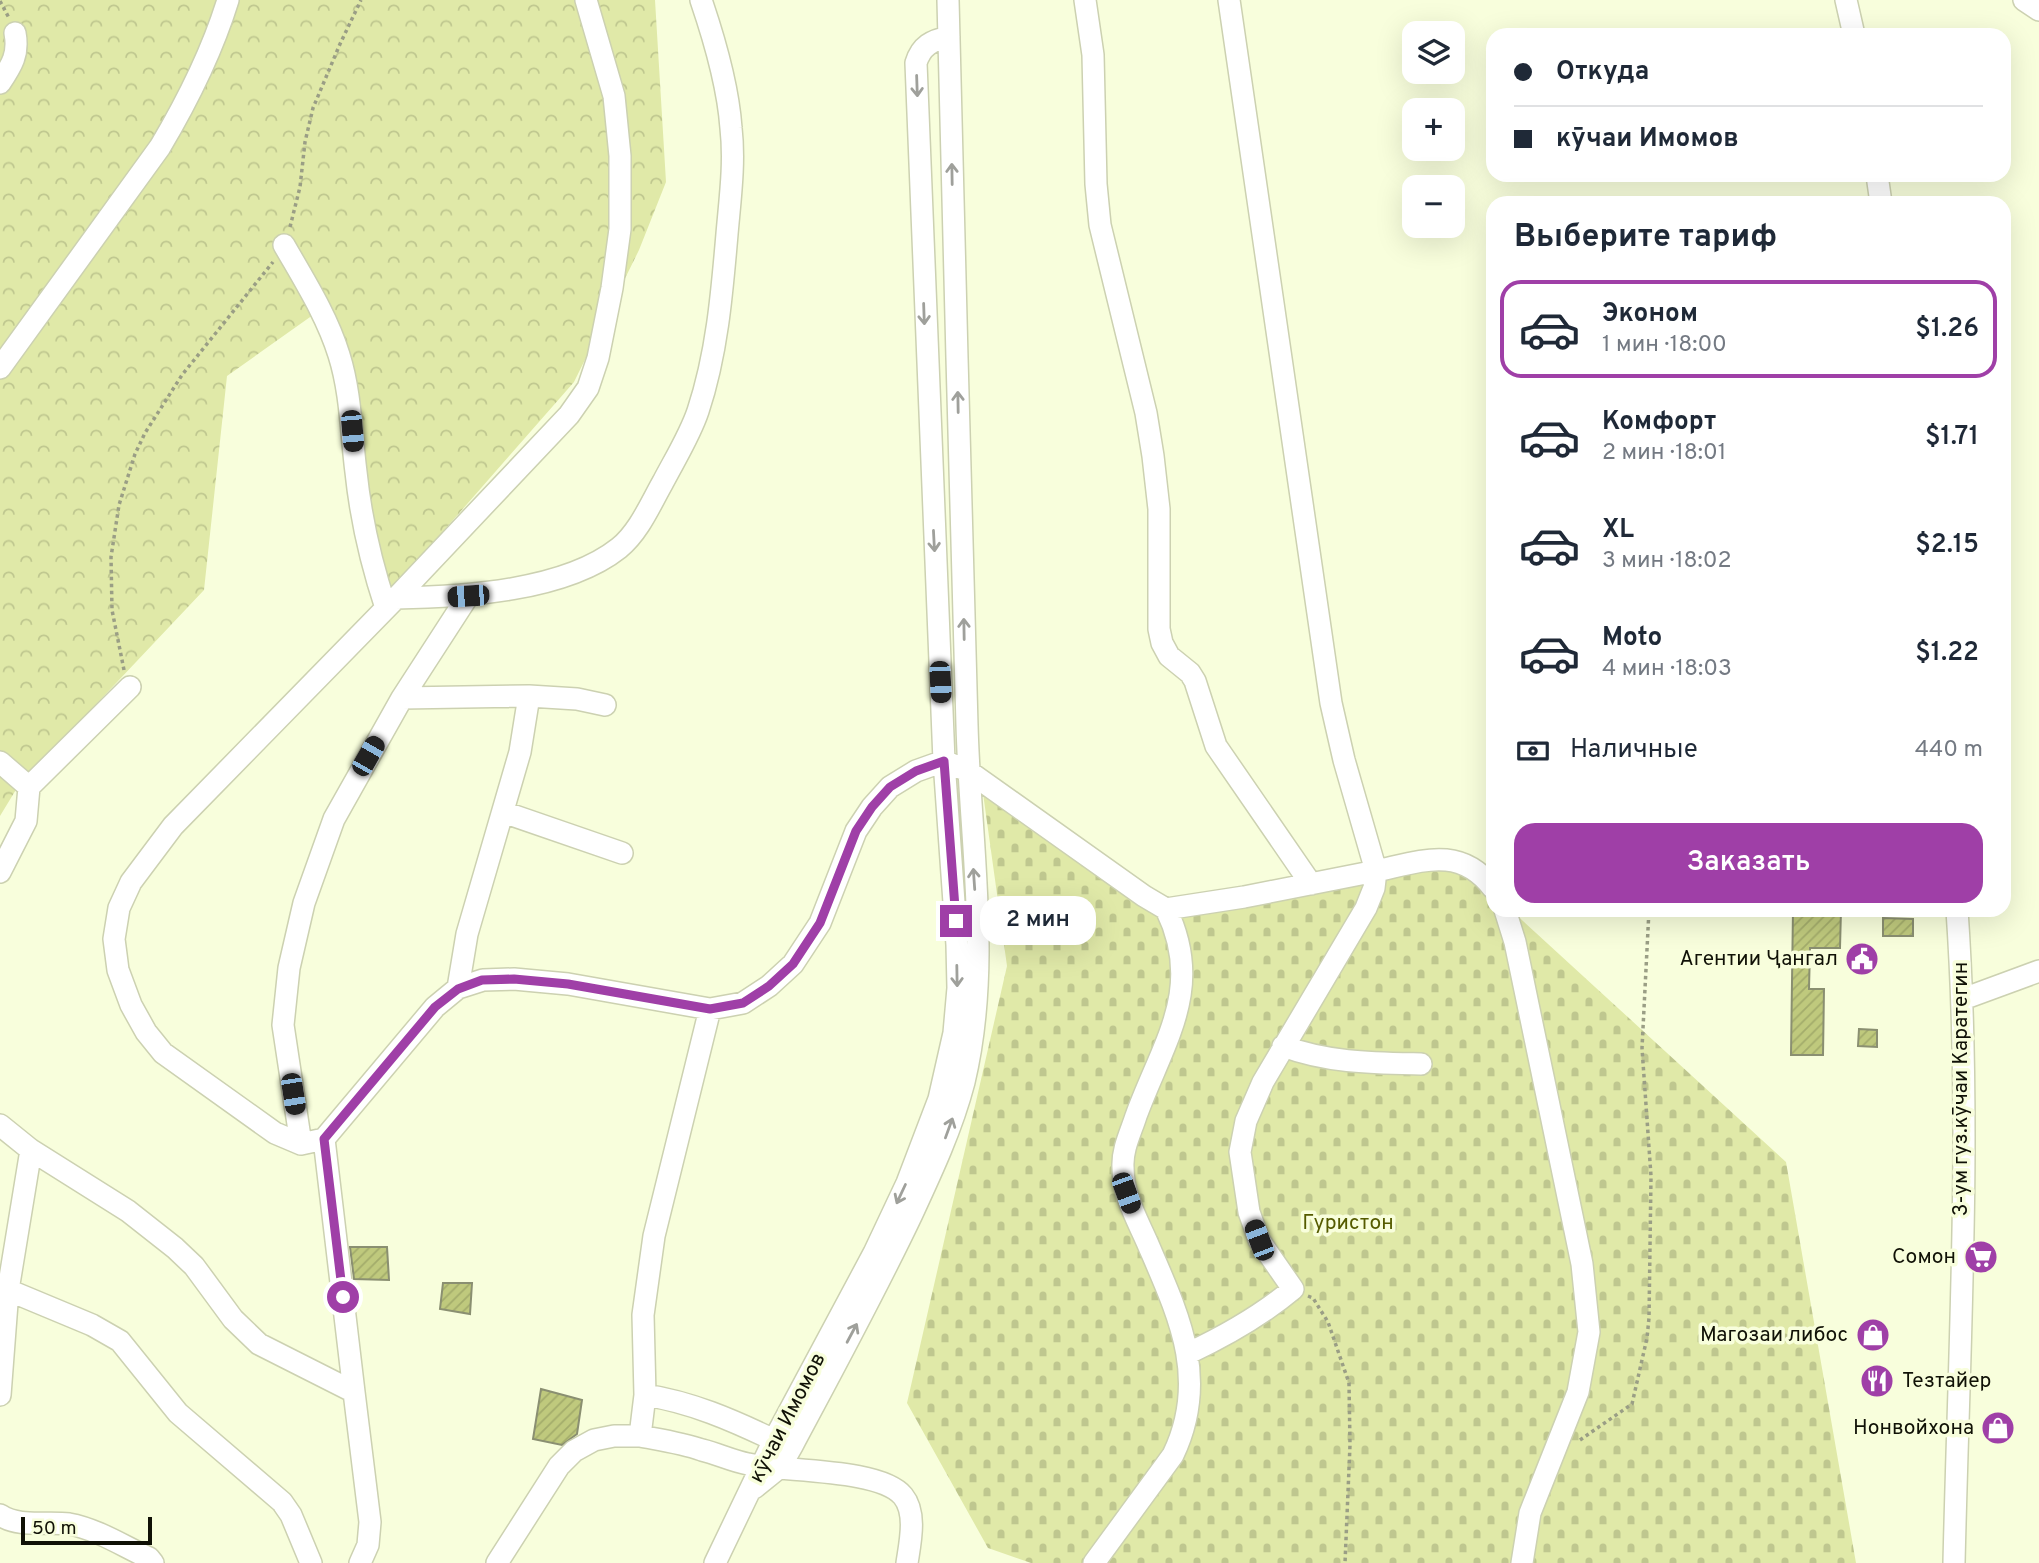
<!DOCTYPE html>
<html lang="ru">
<meta charset="utf-8">
<style>
:root{--surface:#fff;--page:#f2f2f3;--text:#1f2937;--muted:#747a83;--line:#e0e1e3;--accent:#9f3fa7}
body{margin:0;font-family:Overpass,sans-serif;background:var(--page);color:var(--text);height:100vh;display:flex;flex-direction:column;font-size:26px;white-space:nowrap}
*{box-sizing:border-box;margin:0}
p{font-size:23px;color:var(--muted)}
.icon{flex:none;width:38px;height:38px;fill:none;stroke:currentColor;stroke-width:2;stroke-linecap:round;stroke-linejoin:round}
.map{position:relative;flex:1;overflow:hidden}
.panel{position:absolute;left:1486px;top:196px;width:525px;height:721px;display:flex;flex-direction:column;background:var(--surface);border-radius:21px;box-shadow:0 7px 28px #0002}
.panel>*{flex:none}
.hud{position:absolute;left:1486px;top:28px;width:525px;height:154px;border-radius:21px;box-shadow:0 7px 28px #0002;display:grid;align-content:center;height:154px;padding:0 28px;background:var(--surface)}
.tools{position:absolute;left:1402px;top:21px;display:grid;gap:14px}
.tools a{display:grid;place-items:center;width:63px;height:63px;border-radius:14px;background:var(--surface);box-shadow:0 7px 28px #0002;font-size:35px}
.scale{position:absolute;left:21px;bottom:18px;width:131px;box-sizing:border-box;padding-left:7px;border:4px solid #101106;border-top:0;font-size:19px;line-height:24px;white-space:nowrap;color:#101106;-webkit-text-stroke:5px #f8fedc;paint-order:stroke}
.end{position:absolute;width:32px;height:32px;margin:-16px;border:9px solid #9f3fa7;background:#fff;box-shadow:0 0 0 4px #fff}
.from{border-radius:50%}
.bubble{position:absolute;height:49px;border-radius:21px;background:var(--surface);box-shadow:0 7px 28px #0002;font-size:23px;font-weight:600;line-height:49px;text-align:center}
.car{position:absolute;width:21px;height:42px;margin:-21px -10px;border-radius:9px;box-shadow:0 0 5px 2px #0007;background:linear-gradient(#222 24%,#8ab4d8 0 40%,#222 0 76%,#8ab4d8 0 86%,#222 0)}
.hud b{display:flex;align-items:center;gap:24px;height:66px;font-size:26px}
.hud b+b{border-top:2px solid var(--line)}
.hud i{width:18px;height:18px;background:var(--text)}
ul{padding:0;list-style:none}
li{display:flex;align-items:center;gap:21px;height:98px;margin:0 14px 10px;padding:0 14px;border:4px solid transparent;border-radius:21px}
li div{flex:1}
li b{display:block;font-size:26px}
li em{font-style:normal;font-weight:600}
li.current{border-color:var(--accent)}
li>.icon{width:63px;height:63px;stroke-width:1.5}
h2{padding:0 28px;font-size:32px;line-height:84px}
.pay{display:flex;align-items:center;gap:18px;height:77px;padding:0 28px;font-size:26px}
.pay p{margin-inline-start:auto}
.primary-button{display:flex;gap:14px;margin-top:auto;padding:14px 28px}
.primary-button a{flex:1;height:80px;border-radius:21px;background:var(--accent);color:#fff;font-size:28px;font-weight:600;line-height:80px;text-align:center}
.map>svg:first-child{display:block}
</style>
<div class="map">
<svg width="2039" height="1563" viewBox="0 0 2039 1563">
<defs>
<pattern id="cemetery-stones" width="16" height="16" patternUnits="userSpaceOnUse" patternTransform="scale(1.75)"><rect width="16" height="16" fill="#e0e9a8"/><path d="M2 7V4a2 2 0 0 1 4 0v3zM10 15v-3a2 2 0 0 1 4 0v3z" fill="#bfc78f"/></pattern>
<pattern id="park-crowns" width="20" height="18" patternUnits="userSpaceOnUse" patternTransform="scale(1.75)"><rect width="20" height="18" fill="#e0e9a8"/><path d="M2 6a3 3 0 1 1 6 0M12 15a3 3 0 1 1 6 0" fill="none" stroke="#bfc78f"/></pattern>
<pattern id="building-hatch" width="6" height="6" patternUnits="userSpaceOnUse" patternTransform="scale(1.75)"><rect width="6" height="6" fill="#bfc97d"/><path d="M-1 1l2-2M0 6l6-6M5 7l2-2" fill="none" stroke="#a3ac6b"/></pattern>
</defs>
<rect width="100%" height="100%" fill="#f8fedc"/>
<path fill="url(#cemetery-stones)" d="M982,786L1176,907L1454,857L1493,893V910H1511L1786,1162L1856,1563H1031L988,1548L907,1403L1007,966Z"/>
<path fill="url(#park-crowns)" d="M0,0H655L666,182L639,250L574,382L390,592L320,310L227,376L204,590L17,788L0,816Z"/>
<path fill="url(#building-hatch)" stroke="#8a8f71" stroke-width="2" d="M1793,910H1841L1840,948H1810L1809,989H1824L1823,1055H1791Z
M1883,918L1913,919V936H1883Z
M1859,1029L1877,1030V1047L1858,1046Z
M350,1247H387L389,1280L354,1279Z
M443,1283H472L470,1314L440,1309Z
M541,1389L582,1400L577,1434L562,1445L533,1439Z"/>
<g fill="none" stroke-linecap="round" stroke-linejoin="round">
<defs>
<path id="minor" d="M586,0L614,96L620,156V229L612,288L598,358L588,388L569,415L396,598L173,826L131,882L119,908L114,939L118,970L131,1005L146,1032L163,1053L275,1133L301,1144L324,1139L435,1007L458,988L483,980L514,979L568,984L710,1009L743,1003L769,986L793,964L820,923L856,831L872,807L890,787L916,771L944,761L968,771L1144,896L1166,909L1244,897L1376,871L1374,888L1366,908L1263,1082L1246,1121L1240,1152L1249,1212L1259,1240L1293,1289C1262,1315 1225,1336 1189,1353
M1085,0L1093,55L1096,184L1100,225L1146,413L1153,456L1159,509V629L1162,643L1169,656L1190,673L1195,681L1216,746L1311,884
M1229,0L1331,703L1344,760L1376,871C1422,861 1460,845 1493,888
M1846,0L1854,35
M2024,0L2039,10
M0,83C12,65 19,54 15,33
M1877,175L1881,203
M284,245C304,280 327,316 339,355C351,393 351,433 356,472C361,520 371,563 386,608
M0,368L160,147C188,100 212,52 228,0
M396,598C463,597 565,591 619,548C639,532 651,503 663,482C675,459 690,435 698,411C717,354 722,293 727,234C730,199 735,163 731,128C728,85 715,41 701,0
M529,696L577,699L605,705
M402,698L529,696L520,752L467,934L458,988
M0,762L29,787
M503,812L622,853
M0,872L26,821L29,787L130,687
M1505,910L1515,942L1582,1264L1589,1332L1578,1392L1530,1513L1522,1563
M1963,999L2039,971
M1283,1046C1328,1063 1374,1063 1421,1064
M0,1125L31,1150L128,1211L175,1248L194,1266L233,1319L259,1344L354,1392L324,1139
M301,1144L283,1025L289,968L304,903L334,819L402,698L468,596
M31,1150L8,1290L92,1325L120,1341L178,1413L282,1502L291,1515L311,1563
M0,1288L8,1290L0,1395
M354,1392L370,1522L368,1545L360,1563
M645,1395C691,1402 732,1420 774,1440
M640,1436C661,1440 682,1443 702,1450C718,1454 732,1461 748,1464C782,1472 880,1468 903,1496C917,1513 910,1543 907,1563
M754,1488L780,1467L792,1446C833,1369 875,1292 912,1214C932,1171 952,1128 964,1082C992,965 970,843 967,725C960,483 954,242 948,0
M0,1515C19,1528 46,1521 69,1524C97,1529 123,1546 149,1558L153,1563
M497,1563L559,1466L574,1451L594,1440L614,1436H640L645,1395L643,1315L654,1236L710,1009
M715,1563L774,1440L874,1253L907,1183L939,1099L954,1033L958,988L957,945L944,761L916,63C921,46 932,40 949,37
M1094,1563L1173,1455C1210,1378 1178,1314 1147,1242C1136,1217 1123,1195 1123,1167C1122,1149 1131,1132 1136,1116C1163,1042 1205,989 1166,909
M1954,1563C1959,1346 1972,1127 1957,910"/>
</defs>
<use href="#minor" stroke="#ccd1b1" stroke-width="24"/>
<path stroke="#9a9e85" stroke-width="3.5" stroke-dasharray="3.5 3.5" stroke-linecap="butt" d="M0,1L9,18
M290,227L300,187L305,142L313,108L340,44L361,0
M124,670L112,610L111,557L119,505L135,454L145,433L182,375L273,262
M1308,1296L1313,1298L1328,1322L1349,1383L1350,1445L1345,1563
M1580,1440L1632,1404L1647,1338L1649,1318L1651,1176L1642,1048L1649,910"/>
<use href="#minor" stroke="#fff" stroke-width="21"/>
</g>
<defs><path id="oneway-shaft" d="M-6 0H5M1.5-3L5.5 0L1.5 3" fill="none" stroke-width="1.6" stroke-linecap="round" stroke-linejoin="round" transform="scale(1.75)"/></defs>
<g stroke="#9fa09b">
<use href="#oneway-shaft" transform="translate(917 86) rotate(88)"/>
<use href="#oneway-shaft" transform="translate(952 174) rotate(-91)"/>
<use href="#oneway-shaft" transform="translate(924 314) rotate(88)"/>
<use href="#oneway-shaft" transform="translate(958 402) rotate(-91)"/>
<use href="#oneway-shaft" transform="translate(934 541) rotate(87)"/>
<use href="#oneway-shaft" transform="translate(964 629) rotate(-91)"/>
<use href="#oneway-shaft" transform="translate(974 879) rotate(-94)"/>
<use href="#oneway-shaft" transform="translate(957 976) rotate(89)"/>
<use href="#oneway-shaft" transform="translate(949 1128) rotate(-70)"/>
<use href="#oneway-shaft" transform="translate(901 1194) rotate(115)"/>
<use href="#oneway-shaft" transform="translate(852 1333) rotate(-62)"/>
</g>
<g fill="none" stroke-linecap="round" stroke-linejoin="round">
<path stroke="#9f3fa7" stroke-width="9" d="M343,1297L324,1139L435,1007L458,989L482,980L514,979L568,984L710,1009L743,1003L769,986L793,964L820,923L856,831L872,807L890,787L916,771L944,761L956,921"/>
</g>
<defs>
<symbol id="civic-disc" viewBox="-11 -11 22 22"><circle r="9.5" fill="#9f3fa7" stroke="#f8fedc"/><path d="M-.6-6.5H3V-4.5H.6V-3L4-1V1h2V6H-6V1h2V-1L-.6-3ZM-1.2 2.5V6h2.4V2.5Z" fill="#fff"/></symbol>
<symbol id="supermarket-disc" viewBox="-11 -11 22 22"><circle r="9.5" fill="#9f3fa7" stroke="#f8fedc"/><path d="M-6-5.5h2.5l.6 2H6L4.5 2H-2.5L-4.4-4H-6ZM-1.5 3.2a1.3 1.3 0 1 0 .1 0ZM3 3.2a1.3 1.3 0 1 0 .1 0Z" fill="#fff"/></symbol>
<symbol id="shop-disc" viewBox="-11 -11 22 22"><circle r="9.5" fill="#9f3fa7" stroke="#f8fedc"/><path d="M-5-2.5h2.3a2.7 3.5 0 0 1 5.4 0H5L5.5 6h-11ZM-1.5-2.5h3a1.5 2.3 0 0 0-3 0Z" fill="#fff"/></symbol>
<symbol id="restaurant-disc" viewBox="-11 -11 22 22"><circle r="9.5" fill="#9f3fa7" stroke="#f8fedc"/><path d="M-5-6h1v4h1v-4h1v4h1v-4h1v5L-1.5 .5V6h-2V.5L-5-1ZM5-6V6H3V1.5H1.5Q1.5-4 5-6Z" fill="#fff"/></symbol>
</defs>
<g fill-rule="evenodd">
<use href="#civic-disc" x="1843" y="940" width="38" height="38"/>
<use href="#supermarket-disc" x="1962" y="1238" width="38" height="38"/>
<use href="#shop-disc" x="1854" y="1316" width="38" height="38"/>
<use href="#restaurant-disc" x="1858" y="1362" width="38" height="38"/>
<use href="#shop-disc" x="1979" y="1409" width="38" height="38"/>
</g>
<g text-anchor="middle" dominant-baseline="central" stroke-width="7" stroke-linejoin="round" paint-order="stroke">
<g font-size="21" fill="#101106" stroke="#f8fedc" text-anchor="end">
<text x="1838" y="959">Агентии Ҷангал</text>
<text x="1956" y="1257">Сомон</text>
<text x="1848" y="1335">Магозаи либос</text>
<text x="1902" y="1381" text-anchor="start">Тезтайер</text>
<text x="1974" y="1428">Нонвойхона</text>
</g>
<g font-size="21" fill="#101106" stroke="#f8fedc">
<text transform="translate(1961 1089) rotate(-90)">3-ум гуз.кӯчаи Каратегин</text>
<text transform="translate(788 1418) rotate(-63)">кӯчаи Имомов</text>
</g>
<g font-size="21" fill="#555b00" stroke="#f8fedc">
<text x="1348" y="1223">Гуристон</text>
</g>
</g>
</svg>
<div class="tools">
<a><svg class="icon" aria-label="layers" viewBox="0 0 24 24"><path d="M12 4l9 5-9 5-9-5zM3 14l9 5 9-5"/></svg></a>
<a>+</a>
<a>−</a>
</div>
<div class="scale">50 m</div>
<i class="end from" style="left:343px;top:1297px"></i>
<i class="end" style="left:956px;top:921px"></i>
<div class="bubble" style="left:980px;top:896px;width:116px">2 мин</div>
<i class="car" style="left:352px;top:431px;rotate:175deg"></i>
<i class="car" style="left:468px;top:596px;rotate:266deg"></i>
<i class="car" style="left:940px;top:682px;rotate:177deg"></i>
<i class="car" style="left:368px;top:756px;rotate:30deg"></i>
<i class="car" style="left:293px;top:1094px;rotate:171deg"></i>
<i class="car" style="left:1126px;top:1193px;rotate:160deg"></i>
<i class="car" style="left:1259px;top:1240px;rotate:339deg"></i>
<div class="hud">
<b><i class="from"></i>Откуда</b>
<b><i></i>кӯчаи Имомов</b>
</div>
<section class="panel">
<h2>Выберите тариф</h2>
<ul>
<li class="current"><svg class="icon" aria-label="car" viewBox="0 0 24 24"><path d="M5 17H2v-5l4-1 3-4h7l3 4 3 1v5h-3M9 17h6M6 11h13"/><circle cx="7" cy="17" r="2"/><circle cx="17" cy="17" r="2"/></svg><div><b>Эконом</b><p>1 мин · 18:00</p></div><em>$1.26</em></li>
<li><svg class="icon" aria-label="car" viewBox="0 0 24 24"><path d="M5 17H2v-5l4-1 3-4h7l3 4 3 1v5h-3M9 17h6M6 11h13"/><circle cx="7" cy="17" r="2"/><circle cx="17" cy="17" r="2"/></svg><div><b>Комфорт</b><p>2 мин · 18:01</p></div><em>$1.71</em></li>
<li><svg class="icon" aria-label="car" viewBox="0 0 24 24"><path d="M5 17H2v-5l4-1 3-4h7l3 4 3 1v5h-3M9 17h6M6 11h13"/><circle cx="7" cy="17" r="2"/><circle cx="17" cy="17" r="2"/></svg><div><b>XL</b><p>3 мин · 18:02</p></div><em>$2.15</em></li>
<li><svg class="icon" aria-label="car" viewBox="0 0 24 24"><path d="M5 17H2v-5l4-1 3-4h7l3 4 3 1v5h-3M9 17h6M6 11h13"/><circle cx="7" cy="17" r="2"/><circle cx="17" cy="17" r="2"/></svg><div><b>Moto</b><p>4 мин · 18:03</p></div><em>$1.22</em></li>
</ul>
<div class="pay"><svg class="icon" aria-label="cash" viewBox="0 0 24 24"><path d="M3 7h18v10H3z"/><circle cx="12" cy="12" r="2"/></svg>Наличные<p>440 m</p></div>
<div class="primary-button"><a>Заказать</a></div>
</section>
</div>
